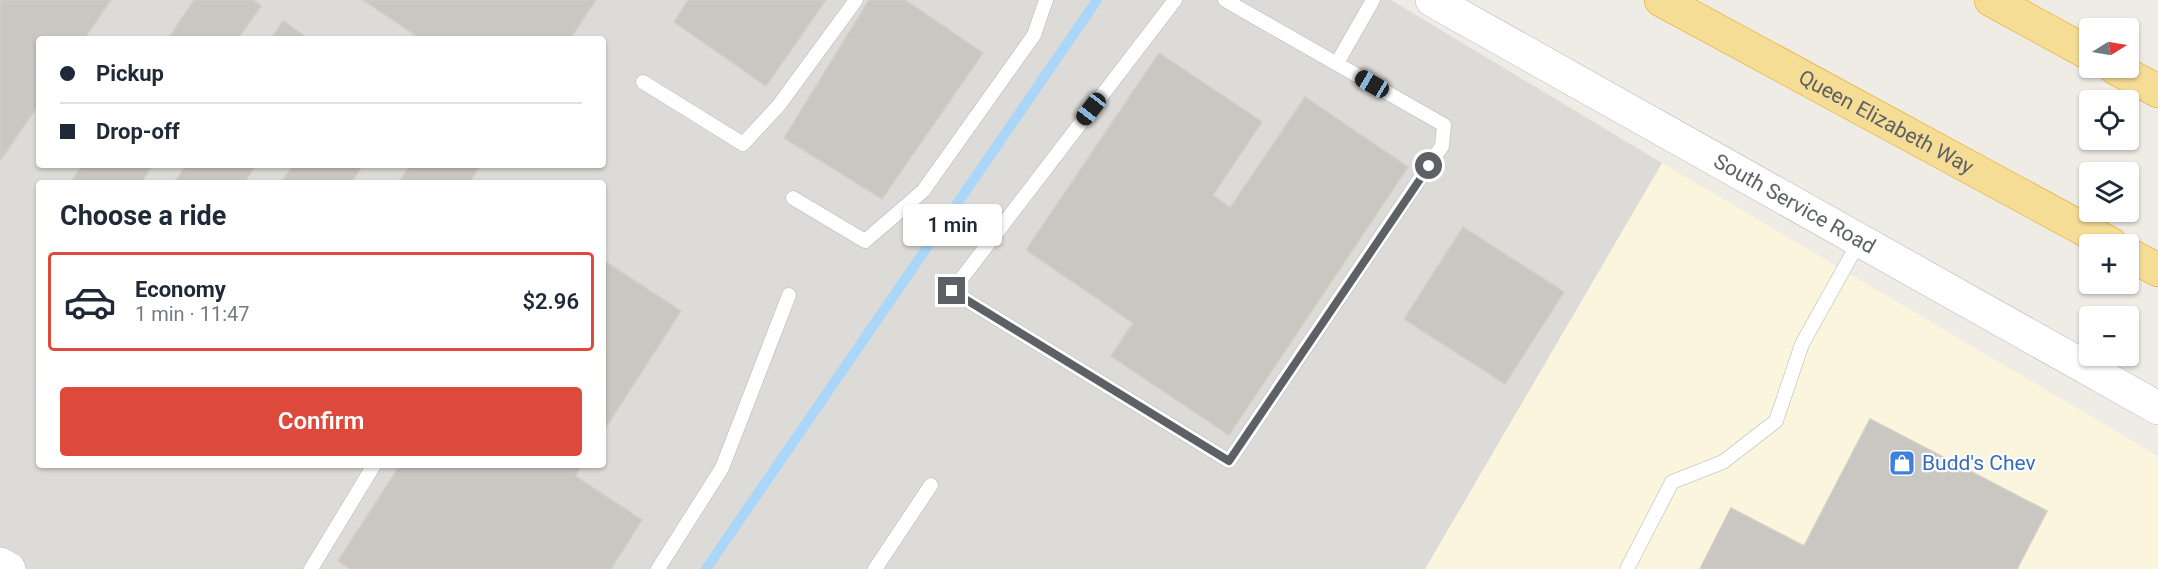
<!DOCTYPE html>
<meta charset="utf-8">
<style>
:root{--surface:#fff;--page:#f2f2f3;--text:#1f2937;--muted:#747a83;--line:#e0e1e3;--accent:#dd4a3c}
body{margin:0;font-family:Roboto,sans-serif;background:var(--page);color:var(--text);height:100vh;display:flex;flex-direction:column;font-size:22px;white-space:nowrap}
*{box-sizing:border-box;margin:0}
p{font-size:20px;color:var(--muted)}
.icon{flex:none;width:33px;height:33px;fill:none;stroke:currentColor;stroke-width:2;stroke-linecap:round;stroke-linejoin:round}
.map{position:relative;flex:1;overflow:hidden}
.drawer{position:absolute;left:36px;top:180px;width:570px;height:288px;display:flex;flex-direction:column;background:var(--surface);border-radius:6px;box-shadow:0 2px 4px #0004}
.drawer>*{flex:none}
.banner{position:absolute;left:36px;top:36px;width:570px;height:132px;border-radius:6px;box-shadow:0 2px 4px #0004;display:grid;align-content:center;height:132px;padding:0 24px;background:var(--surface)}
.needle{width:39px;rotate:79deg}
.fabs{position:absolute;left:2079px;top:18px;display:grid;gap:12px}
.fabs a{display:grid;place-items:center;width:60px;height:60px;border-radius:6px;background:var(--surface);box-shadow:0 2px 4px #0004;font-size:30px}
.end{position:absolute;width:27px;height:27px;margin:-14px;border:8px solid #5d6064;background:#fff;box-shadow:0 0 0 3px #fff}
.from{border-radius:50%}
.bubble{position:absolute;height:42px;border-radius:6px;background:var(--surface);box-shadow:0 2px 4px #0004;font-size:20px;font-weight:600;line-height:42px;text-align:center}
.car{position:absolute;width:18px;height:36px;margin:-18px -9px;border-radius:8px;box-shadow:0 0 4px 2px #0007;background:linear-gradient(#222 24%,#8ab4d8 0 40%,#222 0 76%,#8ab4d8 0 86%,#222 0)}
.banner b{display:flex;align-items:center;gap:21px;height:57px;font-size:22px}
.banner b+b{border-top:2px solid var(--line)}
.banner i{width:15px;height:15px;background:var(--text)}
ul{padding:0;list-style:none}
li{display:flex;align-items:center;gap:18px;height:99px;margin:0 12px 9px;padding:0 12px;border:3px solid var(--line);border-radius:6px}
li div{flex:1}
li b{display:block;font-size:22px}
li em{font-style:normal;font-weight:600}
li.current{border-color:var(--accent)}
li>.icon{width:54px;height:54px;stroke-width:1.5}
h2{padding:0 24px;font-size:27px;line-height:72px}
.action{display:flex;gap:12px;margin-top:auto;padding:12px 24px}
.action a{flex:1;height:69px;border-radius:6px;background:var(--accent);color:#fff;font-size:24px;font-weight:600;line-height:69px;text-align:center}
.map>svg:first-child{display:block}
</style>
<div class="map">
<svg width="2158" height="569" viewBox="0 0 2158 569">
<rect width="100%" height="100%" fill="#eeece5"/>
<path fill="#fbf5dd" d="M1662,163L2158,456V569H1425Z"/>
<path fill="#dddbd7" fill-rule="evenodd" d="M0,0H1391L1662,163L1425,569H0ZM39,39H603V165H39ZM39,183H603V465H39Z"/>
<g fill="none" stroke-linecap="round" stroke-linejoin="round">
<path stroke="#aad6f9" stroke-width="10" d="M706,569L1097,0"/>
</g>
<path fill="#cac7c2" stroke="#d3cec4" stroke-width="1.5" d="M0,0H111L84,39H39V104L0,161Z
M194,0H253L261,6L238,39H168Z
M363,0H596L570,39H421Z
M688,0H826L766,86L674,22Z
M869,0H905L983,53L882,199L784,138Z
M283,21L309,39H271Z
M1159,53L1262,122L1213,195L1230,208L1305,97L1408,167L1229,435L1111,356L1133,323L1026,250Z
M82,165H153L141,183H78L73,179Z
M186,165H256L244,183H174Z
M293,165H363L351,183H281Z
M410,165H481L469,183H398Z
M1463,227L1564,292L1505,384L1404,319Z
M603,260L681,311L603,432Z
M1870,419L2047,511L2017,569H1700L1731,508L1804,546Z
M400,465H582L575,476L642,520L611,569H351L338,561Z"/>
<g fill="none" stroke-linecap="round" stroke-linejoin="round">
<defs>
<path id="service" d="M1175,0L952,291L1229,461L1442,146L1444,125L1225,0
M1337,63L1373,0
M643,82L743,144L779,105L856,0
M793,198L865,241L923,191L1034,35L1046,0
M311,569L374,465
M658,569L722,468L789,295
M875,569L931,485
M1627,569L1672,482L1723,462L1776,421L1802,344L1860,240"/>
<g id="tertiary">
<path id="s1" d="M1432,0L2158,408"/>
<path d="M0,564L9,569"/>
</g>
<g id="motorway">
<path id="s2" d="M1661,0L2111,244"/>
<path d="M1991,0L2090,54"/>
<path d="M2115,68L2158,91"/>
<path d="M2128,254L2158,270"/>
</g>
</defs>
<use href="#service" stroke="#b2b5b9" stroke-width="15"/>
<use href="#tertiary" stroke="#b2b5b9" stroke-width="34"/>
<use href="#motorway" stroke="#e3a210" stroke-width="34"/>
<use href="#service" stroke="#fff" stroke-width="14"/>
<use href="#tertiary" stroke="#fff" stroke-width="33"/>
<use href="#motorway" stroke="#f6dd95" stroke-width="33"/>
</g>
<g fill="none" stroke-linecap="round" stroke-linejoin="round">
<path stroke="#5d6064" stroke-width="8" d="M952,291L1229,461L1429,166"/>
</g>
<defs>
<symbol id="shop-square" viewBox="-11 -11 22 22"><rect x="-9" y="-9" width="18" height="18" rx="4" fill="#3f7fe0" stroke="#fff"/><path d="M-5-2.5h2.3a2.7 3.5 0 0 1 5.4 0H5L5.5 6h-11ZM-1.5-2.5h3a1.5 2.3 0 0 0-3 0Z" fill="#fff"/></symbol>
</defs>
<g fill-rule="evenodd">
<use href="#shop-square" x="1887" y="448" width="30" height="30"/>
</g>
<g text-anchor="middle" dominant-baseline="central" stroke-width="4.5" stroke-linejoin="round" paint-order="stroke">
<g font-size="21" fill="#5d6064" stroke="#fff">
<text stroke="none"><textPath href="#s2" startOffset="256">Queen Elizabeth Way</textPath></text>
<text stroke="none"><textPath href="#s1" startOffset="416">South Service Road</textPath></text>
</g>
<g font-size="21" fill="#366cbe" stroke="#fff" text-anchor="start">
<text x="1922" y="463">Budd's Chev</text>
</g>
</g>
</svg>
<div class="fabs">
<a><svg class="needle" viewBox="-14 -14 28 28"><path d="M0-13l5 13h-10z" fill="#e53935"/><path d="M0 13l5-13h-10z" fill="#747a83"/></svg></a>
<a><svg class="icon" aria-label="locate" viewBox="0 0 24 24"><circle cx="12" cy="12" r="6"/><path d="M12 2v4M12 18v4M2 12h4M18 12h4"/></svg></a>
<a><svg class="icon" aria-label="layers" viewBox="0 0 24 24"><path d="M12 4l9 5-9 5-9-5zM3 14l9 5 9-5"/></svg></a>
<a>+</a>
<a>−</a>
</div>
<i class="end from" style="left:1429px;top:166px"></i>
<i class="end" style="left:952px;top:291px"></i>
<div class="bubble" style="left:903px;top:204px;width:99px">1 min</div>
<i class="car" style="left:1372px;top:84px;rotate:300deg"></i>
<i class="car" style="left:1091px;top:109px;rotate:218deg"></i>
<div class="banner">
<b><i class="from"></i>Pickup</b>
<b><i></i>Drop-off</b>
</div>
<section class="drawer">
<h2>Choose a ride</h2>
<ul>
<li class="current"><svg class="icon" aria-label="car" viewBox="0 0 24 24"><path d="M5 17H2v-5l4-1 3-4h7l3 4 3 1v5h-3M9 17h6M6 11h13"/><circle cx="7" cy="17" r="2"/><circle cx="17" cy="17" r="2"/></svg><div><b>Economy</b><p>1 min · 11:47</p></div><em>$2.96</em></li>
</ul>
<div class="action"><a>Confirm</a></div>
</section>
</div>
